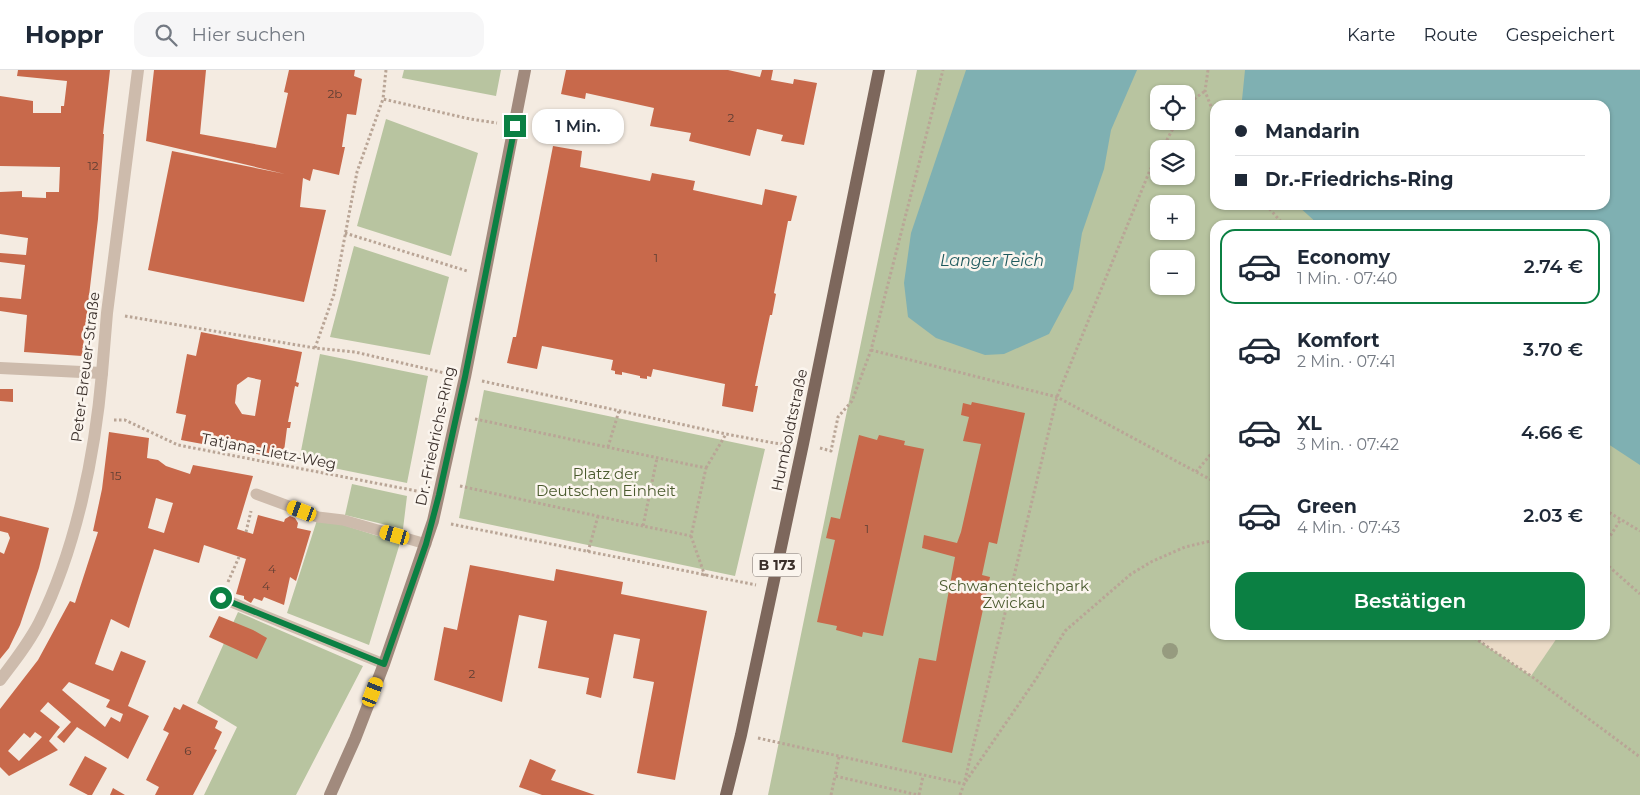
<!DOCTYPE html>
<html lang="de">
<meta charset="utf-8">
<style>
:root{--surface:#fff;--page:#f6f6f7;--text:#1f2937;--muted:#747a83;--line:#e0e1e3;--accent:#0b8043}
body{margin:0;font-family:Montserrat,sans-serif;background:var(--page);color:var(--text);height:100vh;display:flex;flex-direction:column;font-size:19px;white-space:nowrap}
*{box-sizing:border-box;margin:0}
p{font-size:16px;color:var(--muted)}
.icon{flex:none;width:28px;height:28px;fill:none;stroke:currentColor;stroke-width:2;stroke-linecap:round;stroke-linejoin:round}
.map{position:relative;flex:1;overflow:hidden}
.drawer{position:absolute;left:1210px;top:150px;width:400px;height:420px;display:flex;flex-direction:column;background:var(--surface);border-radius:15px;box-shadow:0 1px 4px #0004}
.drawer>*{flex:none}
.hud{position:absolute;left:1210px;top:30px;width:400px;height:110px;border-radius:15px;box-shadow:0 1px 4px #0004;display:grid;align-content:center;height:110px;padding:0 25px;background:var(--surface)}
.controls{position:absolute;left:1150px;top:15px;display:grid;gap:10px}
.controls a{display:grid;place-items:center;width:45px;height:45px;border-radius:10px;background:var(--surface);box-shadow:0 1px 4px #0004;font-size:25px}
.end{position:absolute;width:22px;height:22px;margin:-11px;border:6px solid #0b8043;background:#fff;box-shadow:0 0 0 2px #fff}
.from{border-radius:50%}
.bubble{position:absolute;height:35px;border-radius:15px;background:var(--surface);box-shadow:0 1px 4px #0004;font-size:16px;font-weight:600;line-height:35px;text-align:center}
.car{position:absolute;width:15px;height:30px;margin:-15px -8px;border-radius:6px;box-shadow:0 0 4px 1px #0007;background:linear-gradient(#f5c518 24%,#345 0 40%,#f5c518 0 76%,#345 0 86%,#f5c518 0)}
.hud b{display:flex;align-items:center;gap:18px;height:48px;font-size:19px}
.hud b+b{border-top:1px solid var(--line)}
.hud i{width:12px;height:12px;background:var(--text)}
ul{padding:9px 0 0;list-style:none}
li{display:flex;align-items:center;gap:15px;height:75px;margin:0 10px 8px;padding:0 15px;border:2px solid transparent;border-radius:15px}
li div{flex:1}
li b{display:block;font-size:19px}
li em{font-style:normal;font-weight:600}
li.on{border-color:var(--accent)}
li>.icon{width:45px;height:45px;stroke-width:1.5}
.action{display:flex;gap:10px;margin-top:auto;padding:10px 25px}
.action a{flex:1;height:58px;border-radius:15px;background:var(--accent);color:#fff;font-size:20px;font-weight:600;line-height:58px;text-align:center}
header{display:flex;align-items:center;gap:30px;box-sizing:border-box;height:70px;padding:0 25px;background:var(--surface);border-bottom:1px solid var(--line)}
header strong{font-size:24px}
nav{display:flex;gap:28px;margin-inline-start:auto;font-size:18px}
.search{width:350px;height:45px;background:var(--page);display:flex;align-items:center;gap:12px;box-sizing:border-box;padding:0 18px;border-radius:15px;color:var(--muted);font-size:19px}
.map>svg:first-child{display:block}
</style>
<header>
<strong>Hoppr</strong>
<div class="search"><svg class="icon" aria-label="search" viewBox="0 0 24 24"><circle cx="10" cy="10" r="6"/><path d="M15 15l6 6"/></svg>Hier suchen</div>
<nav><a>Karte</a><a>Route</a><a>Gespeichert</a></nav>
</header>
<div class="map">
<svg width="1640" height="725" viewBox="0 0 1640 725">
<rect width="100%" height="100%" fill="#f4ebe1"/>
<path fill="#b8c4a0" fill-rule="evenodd" d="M404,0H501L496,26L402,8Z
M917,0H1640V725H768ZM1159,24H1186V51H1159ZM1215,35H1605V135H1215ZM1159,79H1186V106H1159ZM1159,134H1186V161H1159ZM1215,155H1605V565H1215ZM1159,189H1186V216H1159Z
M386,49L478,83L451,186L357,156Z
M354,176L449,207L430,285L330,267Z
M320,284L428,306L407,413L299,391Z
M484,320L765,379L735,506L459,448Z
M352,414L407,426L403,459L345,445Z
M318,447L400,473L369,575L287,543Z
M238,542L363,596L296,725H204L237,657L197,633Z"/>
<path fill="#ecdcc8" d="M1470,565H1559L1531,606Z"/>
<path fill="#7fb0b2" d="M966,0H1137L1111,60L1104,99L1082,163L1073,219L1049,264L1004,284L985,285L936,268L908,247L904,213L911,163Z
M1245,0H1640V395L1605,372V155H1319L1297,135H1605V35H1244L1242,30Z"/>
<path fill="#c8694b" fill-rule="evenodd" d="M18,0H110L103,64H104L98,149L82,286L24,282L27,245L0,241V227L21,229L25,195L0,192V183L26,185L28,168L0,164V122L22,121V127L46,128V122H59L60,97L0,96V26L33,31V43H61V36H64L67,11L17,6Z
M154,0H206L200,64L276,78L288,23L284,22L289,0H355L354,6L362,9L356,45L347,44L342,77H345L339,105L313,99L310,111L303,108L300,137L326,140L304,232L148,200L172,81L285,104L146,71Z
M566,0H728L760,7L762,0H773L771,10L793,14L794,9L817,13L804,75L781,71L783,65L757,59L750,86L689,71L691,63L650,56L654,38L586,23L585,29L561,24Z
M553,76L582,81L580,97L650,111L652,103L695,111L693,120L762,135L765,119L797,126L791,151H788L774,223L776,224L772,245H770L755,316H758L753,342L722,336L725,314L653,299L651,307L647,306V309L640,308V306L622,302V305L615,304V301L611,300L613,290L542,276L537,299L507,293L513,267H516Z
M201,262L302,282L296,312L299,313L298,317L295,316L288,352H291L290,358H287L283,389L181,370L186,345L176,343L187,284L196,286ZM248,307L261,310L255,346L242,344L235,333L237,315Z
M0,319H13V332L0,331Z
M972,332L1025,343L997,474L989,472L982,505L990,507L952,683L902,672L919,588L936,591L955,487L922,478L924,465L957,473L961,462L981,374L963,371L969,347L961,345L963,333L971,335Z
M109,362L149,368L147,388L158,390L166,396L190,404L193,395L253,406L237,459L253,464L258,445L284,452L285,449L290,446L295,448L298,453L297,458L311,461L296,511L290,507L284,535L264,527L262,531L254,528L251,533L244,529V526L236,524L246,489L204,475L199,493L154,479L129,558L111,549L95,594L113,601L121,581L146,591L128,636L149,646L128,689L77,657L64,673L57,667L71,652L48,632L40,641L60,657L49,671L58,680L9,706L0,697V639L38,590L70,531L75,533L98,462L93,461L102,419ZM156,428L173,433L164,463L148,458ZM69,612L110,630L106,637L123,644L120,652L111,647L105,657L62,620ZM35,662L42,667L19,691L8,681L24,663L30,668Z
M859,365L877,370L879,365L905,371L904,375L924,379L883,566L863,562L862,567L836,560L837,556L817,552L835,470L826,468L831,447L840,449Z
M0,446L49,458L39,498L20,555L9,578L0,589V482L4,484L10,468L8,463L0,461Z
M470,495L554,511L556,499L623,512L621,524L707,541L675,710L637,703L654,612L633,608L640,569L614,564L601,628L586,624L589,608L538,598L547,551L519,545L502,632L434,610L444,557L457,560Z
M219,546L253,560L267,568L257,589L209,567Z
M183,634L218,651L215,658L222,662L214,679L217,680L193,725H155L159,717L146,710L169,663L163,660L174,637L180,640Z
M85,686L107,698L92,725H88L69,715Z
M530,689L556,700L551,710L595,725H542L519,717Z
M113,718L125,725H110Z"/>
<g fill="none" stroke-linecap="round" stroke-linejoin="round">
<path stroke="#b9a596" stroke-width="3" stroke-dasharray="2.5 2.5" stroke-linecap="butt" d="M386,0L383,29L470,49L497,53
M1208,0L1205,21L1215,47
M1186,35L1205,21
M1162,79L1177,51
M1266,135L1284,155
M345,163L467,201
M125,246L315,278L355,282L449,304
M315,278L334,224L357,102L383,29
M871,280L1057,327L1215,412
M482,311L726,364L774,373L784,374
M475,349C552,365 629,382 706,398L691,466L643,456L657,388
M114,350H125L178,375L422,422
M608,377L619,341
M820,378L831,381L838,347L852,331L871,280L943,0
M706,398L726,364
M1196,402L1215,379
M460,416L643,456
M1605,440L1640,461
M451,454L756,515
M246,462L251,441
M691,466L705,506
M1605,474L1621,449
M588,482L598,446
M1605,493L1640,524
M228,512L239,487
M1470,565L1531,606L1640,687
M1479,571L1482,565
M758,668L964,714L1057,327L1150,100L1159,84
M839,687L835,706L918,725
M831,725L835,706
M919,725L923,706
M960,725L964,714L1036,609L1065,561L1131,504L1151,492L1185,477L1215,470"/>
<path stroke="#cdbbac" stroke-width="11" d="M256,424L318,447L343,450L426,474
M221,528L384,594"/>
<path stroke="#cdbbac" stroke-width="12" d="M0,610C14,592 28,574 39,553C76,479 95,385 102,303"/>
<path stroke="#cdbbac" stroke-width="12" d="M0,298L102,303L107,243L138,0"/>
<path stroke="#a18a7d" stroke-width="12" d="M330,725L355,669L384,594L433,451L465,307L525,0"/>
<path stroke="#7d675c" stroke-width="12" d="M726,725L741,665L803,374L879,0"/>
</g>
<circle fill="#969b7f" cx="1170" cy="581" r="8"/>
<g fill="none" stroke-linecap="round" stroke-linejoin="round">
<path stroke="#0b8043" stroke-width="6" d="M221,528L384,594L426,474L439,425L465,307L515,56"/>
</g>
<g text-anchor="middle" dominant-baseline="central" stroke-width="5" stroke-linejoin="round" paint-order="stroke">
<g font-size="12" fill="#5e3e33">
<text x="335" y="23">2b</text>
<text x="731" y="47">2</text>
<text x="93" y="95">12</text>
<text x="656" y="187">1</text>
<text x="116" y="405">15</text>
<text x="867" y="458">1</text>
<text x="272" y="498">4</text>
<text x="266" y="515">4</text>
<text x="472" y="603">2</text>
<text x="188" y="680">6</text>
</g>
<rect fill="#fbf5ee" stroke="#756b66" stroke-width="1" x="753" y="483.5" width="48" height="23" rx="4"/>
<g font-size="14" font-weight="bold" fill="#3b302b">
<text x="777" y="495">B 173</text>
</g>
<g font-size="15" fill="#3b302b" stroke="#fbf5ee">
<text transform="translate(85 297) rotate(-83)">Peter-Breuer-Straße</text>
<text transform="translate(789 360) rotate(-78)">Humboldtstraße</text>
<text transform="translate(435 366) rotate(-78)">Dr.-Friedrichs-Ring</text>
<text transform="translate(269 381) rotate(11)">Tatjana-Lietz-Weg</text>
</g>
<g font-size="15" fill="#4a5a2e" stroke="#fbf5ee">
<text x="606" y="403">Platz der<tspan x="606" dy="17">Deutschen Einheit</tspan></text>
<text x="1014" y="515">Schwanenteichpark<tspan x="1014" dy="17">Zwickau</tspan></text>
</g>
<g font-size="16" font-style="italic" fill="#1f5a5e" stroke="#fbf5ee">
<text x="992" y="190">Langer Teich</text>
</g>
</g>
</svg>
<div class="controls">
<a><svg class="icon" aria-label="locate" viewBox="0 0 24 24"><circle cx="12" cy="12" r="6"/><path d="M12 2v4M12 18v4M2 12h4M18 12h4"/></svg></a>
<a><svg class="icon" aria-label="layers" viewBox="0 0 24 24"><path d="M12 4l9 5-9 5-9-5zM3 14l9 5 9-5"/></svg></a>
<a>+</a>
<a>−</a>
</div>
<i class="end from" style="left:221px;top:528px"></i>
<i class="end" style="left:515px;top:56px"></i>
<div class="bubble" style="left:532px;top:39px;width:92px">1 Min.</div>
<i class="car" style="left:302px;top:441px;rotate:291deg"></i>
<i class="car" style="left:395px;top:465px;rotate:286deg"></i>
<i class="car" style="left:373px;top:622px;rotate:21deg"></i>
<div class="hud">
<b><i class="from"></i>Mandarin</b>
<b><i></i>Dr.-Friedrichs-Ring</b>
</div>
<section class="drawer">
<ul>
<li class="on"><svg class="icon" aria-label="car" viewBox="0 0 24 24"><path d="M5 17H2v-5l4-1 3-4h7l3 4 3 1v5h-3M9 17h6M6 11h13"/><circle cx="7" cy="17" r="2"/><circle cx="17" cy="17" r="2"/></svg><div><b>Economy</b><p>1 Min. · 07:40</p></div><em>2.74 €</em></li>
<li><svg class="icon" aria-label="car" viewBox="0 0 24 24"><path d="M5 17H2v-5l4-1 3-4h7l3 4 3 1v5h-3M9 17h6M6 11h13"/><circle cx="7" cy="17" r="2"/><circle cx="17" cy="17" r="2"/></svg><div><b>Komfort</b><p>2 Min. · 07:41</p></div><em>3.70 €</em></li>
<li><svg class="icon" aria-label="car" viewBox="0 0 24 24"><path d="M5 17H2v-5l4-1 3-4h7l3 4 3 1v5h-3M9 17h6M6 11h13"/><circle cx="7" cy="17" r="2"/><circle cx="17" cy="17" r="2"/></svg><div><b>XL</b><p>3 Min. · 07:42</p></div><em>4.66 €</em></li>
<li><svg class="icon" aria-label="car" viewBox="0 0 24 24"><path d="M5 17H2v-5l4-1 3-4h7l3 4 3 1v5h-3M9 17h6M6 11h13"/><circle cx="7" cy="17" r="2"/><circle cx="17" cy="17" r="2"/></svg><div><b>Green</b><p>4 Min. · 07:43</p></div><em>2.03 €</em></li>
</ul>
<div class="action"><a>Bestätigen</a></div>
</section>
</div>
